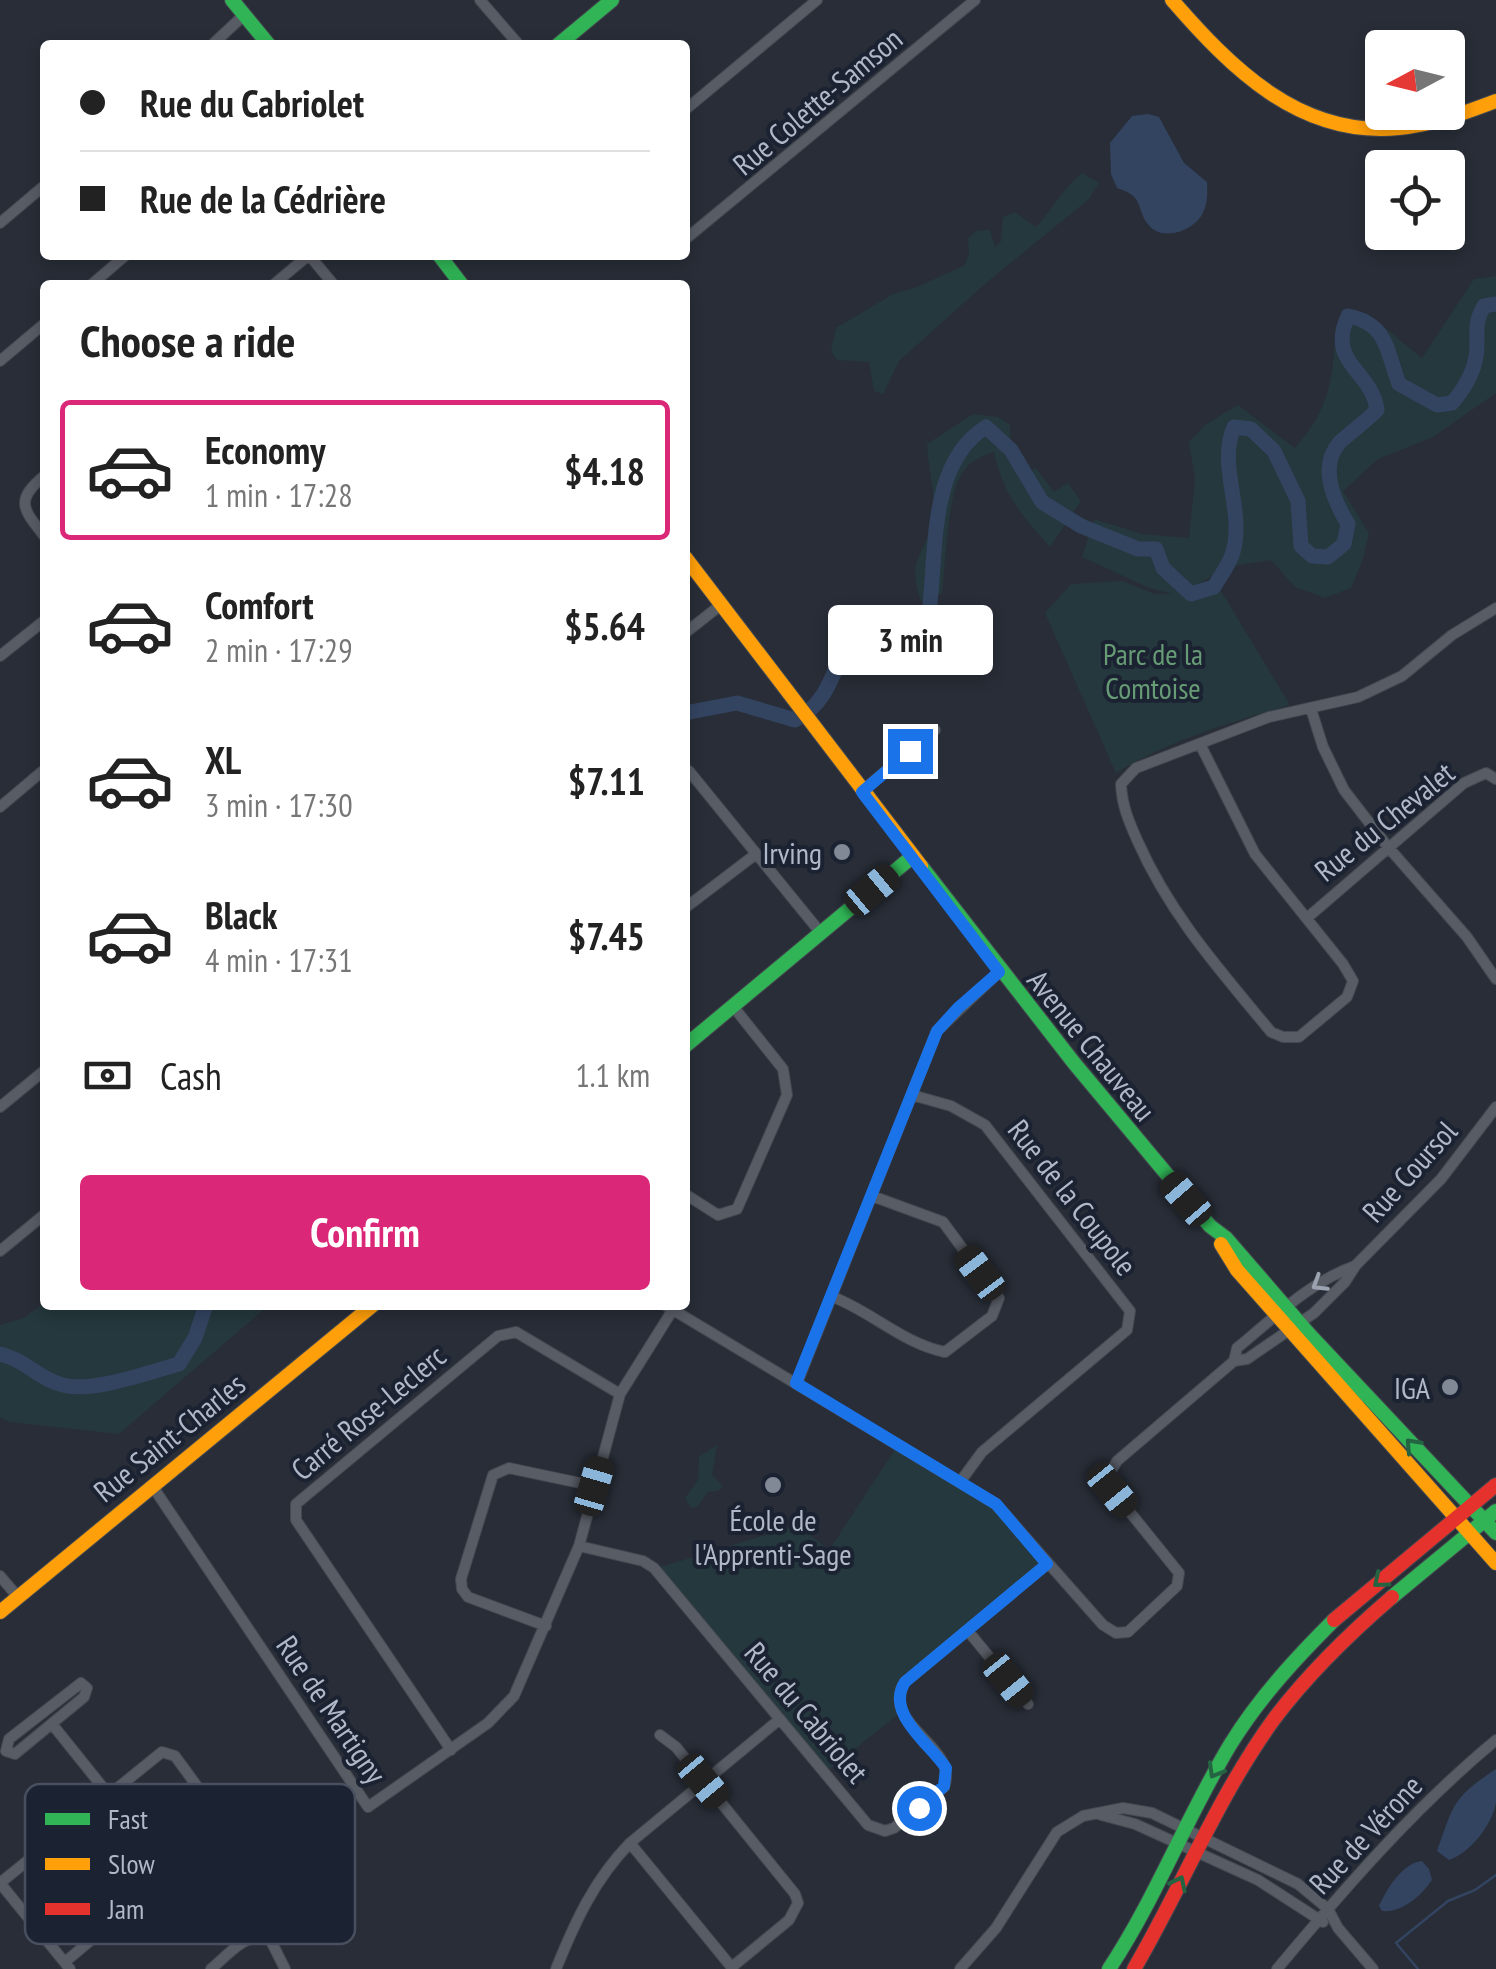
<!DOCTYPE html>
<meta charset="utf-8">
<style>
:root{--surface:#fff;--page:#f2f2f2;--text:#222;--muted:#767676;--line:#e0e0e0;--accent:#db2777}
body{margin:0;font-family:"PT Sans Narrow",sans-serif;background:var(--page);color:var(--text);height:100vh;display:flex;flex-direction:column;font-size:38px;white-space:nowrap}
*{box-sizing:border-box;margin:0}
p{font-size:32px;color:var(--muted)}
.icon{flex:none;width:55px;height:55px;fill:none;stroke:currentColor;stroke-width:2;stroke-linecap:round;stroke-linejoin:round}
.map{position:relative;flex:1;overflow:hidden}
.panel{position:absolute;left:40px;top:280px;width:650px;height:1030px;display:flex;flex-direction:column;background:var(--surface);border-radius:10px;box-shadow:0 5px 15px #0003}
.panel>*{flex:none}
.hud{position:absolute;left:40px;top:40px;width:650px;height:220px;border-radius:10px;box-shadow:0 5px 15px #0003;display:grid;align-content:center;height:220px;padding:0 40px;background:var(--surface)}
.needle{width:65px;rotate:263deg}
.tools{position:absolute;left:1365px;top:30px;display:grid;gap:20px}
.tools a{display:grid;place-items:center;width:100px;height:100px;border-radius:10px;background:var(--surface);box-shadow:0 5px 15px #0003;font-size:50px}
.end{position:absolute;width:45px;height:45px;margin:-22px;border:12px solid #1a73e8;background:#fff;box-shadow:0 0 0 5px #fff}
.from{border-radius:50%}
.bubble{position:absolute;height:70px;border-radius:10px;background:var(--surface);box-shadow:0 5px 15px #0003;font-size:32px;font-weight:600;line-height:70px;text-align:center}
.car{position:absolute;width:30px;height:60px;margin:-30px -15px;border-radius:12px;box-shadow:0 0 8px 2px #0007;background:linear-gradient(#222 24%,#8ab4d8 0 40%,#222 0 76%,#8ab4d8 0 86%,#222 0)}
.hud b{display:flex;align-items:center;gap:35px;height:95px;font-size:38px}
.hud b+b{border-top:2px solid var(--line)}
.hud i{width:25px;height:25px;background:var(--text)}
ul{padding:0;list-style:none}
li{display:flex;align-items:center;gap:30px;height:140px;margin:0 20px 15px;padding:0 20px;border:5px solid transparent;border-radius:10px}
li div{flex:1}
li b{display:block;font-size:38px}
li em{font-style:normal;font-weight:600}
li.selected{border-color:var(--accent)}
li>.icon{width:90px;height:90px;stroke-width:1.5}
h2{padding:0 40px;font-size:45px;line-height:120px}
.pay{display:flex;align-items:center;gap:25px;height:110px;padding:0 40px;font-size:38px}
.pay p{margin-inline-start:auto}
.action{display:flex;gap:20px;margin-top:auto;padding:20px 40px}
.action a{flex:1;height:115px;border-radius:10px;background:var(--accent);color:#fff;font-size:40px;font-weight:600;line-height:115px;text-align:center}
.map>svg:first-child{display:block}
</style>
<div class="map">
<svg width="1496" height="1969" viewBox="0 0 1496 1969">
<rect width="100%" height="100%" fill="#282d37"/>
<path fill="#25383d" d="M1082,173L1099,183L1088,200L986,283L899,361L883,394L874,391L869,362L837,360L831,351L836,328L893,294L917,287L965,265L969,253L968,238L976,231L990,230L995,247L1001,241L1003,217L1014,212L1036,227C1053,209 1062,189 1082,173Z
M1496,276V393L1433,437L1378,459L1343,491L1369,533L1363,559L1351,588L1325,598L1295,587L1271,560L1227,567L1181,595L1196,597L1221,591L1290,705C1230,722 1170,740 1116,773L1045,613L1071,584L1122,581L1155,594H1172L1147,587L1082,557L1094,519L1142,534L1189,538L1195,479L1189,442L1205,425L1238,405L1295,448C1331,407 1332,380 1336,327L1367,313L1422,358L1474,279Z
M973,414L998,417L1010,425V439L1032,471L1035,467L1054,492L1068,483L1081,501L1050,547C1020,513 1005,498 994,452C978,456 965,465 958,481C948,502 945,567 942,593L921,601C905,557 928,553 933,517C936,493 928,468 927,444Z
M45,1302V1305H269L119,1434L9,1422L0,1417V1325L24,1318Z
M717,1445L712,1475L723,1486L718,1491L708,1492L697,1507L691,1508L685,1498L698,1480L699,1457Z
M898,1445L996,1504L1047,1564L905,1682L901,1712L825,1773L654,1569L798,1525L829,1550Z"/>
<path fill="#334461" d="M1148,114L1159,117L1184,163L1207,182C1208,199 1207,216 1191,226C1178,235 1157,238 1147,223C1142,217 1141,208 1137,201C1133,193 1125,191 1117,188L1111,174L1110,143L1132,116Z
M1496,1769C1496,1780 1496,1792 1496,1803C1492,1825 1470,1853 1449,1860L1437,1851C1454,1804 1452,1798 1496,1769Z
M1422,1861L1429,1869L1432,1880C1421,1896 1402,1913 1382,1911L1379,1906C1387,1889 1402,1863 1422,1861Z"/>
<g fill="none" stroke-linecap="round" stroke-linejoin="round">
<path stroke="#334461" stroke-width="2.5" d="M1418,1969L1396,1943L1448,1901L1475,1890L1496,1875"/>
<path stroke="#334461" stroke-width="15" d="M685,713L737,703L795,720C830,703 834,666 851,635C894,622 886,651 929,613C937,552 928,463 986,427L1011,450L1042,502L1081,526L1138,549H1156L1163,568L1191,594L1214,587C1220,576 1230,564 1233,552C1245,510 1217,466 1234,427L1251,429L1274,451L1298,501L1301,546L1312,556L1328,557L1344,544L1348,524C1334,501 1318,466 1340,442C1352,431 1365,422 1377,410C1372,370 1326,364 1348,316C1388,324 1386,350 1399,384L1437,405L1452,403C1466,387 1477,367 1477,345C1477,328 1475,322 1484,306L1496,304
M0,1354C24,1359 40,1380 63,1385C92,1393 150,1372 179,1364L195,1338L206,1305"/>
<defs>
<path id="street" d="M480,0L519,45
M212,45L244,15
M685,110L817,0
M0,223L45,185
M688,237L975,0
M309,255L334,285
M91,285L126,255
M273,285L309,255
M0,361L45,323
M45,475C14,501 23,509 45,537
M685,633L722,604
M0,656L45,620
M1311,709L1323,747L1344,790L1388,847L1467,937L1496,979
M1200,744L1255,854L1343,964L1353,981L1347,997L1299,1037H1283L1271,1032C1220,970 1171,916 1138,842C1129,822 1122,806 1121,784L1136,768L1269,717L1358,697L1402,676L1452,635L1496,608
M689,771L820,932
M862,791L935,730
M0,807L45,769
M685,908L756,854
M1307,918L1464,783L1486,773L1496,779
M912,1095L951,1106L985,1125L1130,1311L1127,1330L982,1452L960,1482
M0,1107L45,1070
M685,1194L718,1215L737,1209L787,1095L783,1069L732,1005
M0,1251L45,1214
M833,1297C872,1312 904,1344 945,1352L992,1316L999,1298L943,1222L872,1196
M665,1305L996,1504L1103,1625L1116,1633L1128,1632L1177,1586L1179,1573L1112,1490L1110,1473L1117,1461L1234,1361L1247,1359L1314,1313L1345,1282L1356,1265L1441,1179L1496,1107
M1234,1361L1237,1348C1274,1318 1309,1282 1355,1266
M797,1383L937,1031L999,972
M153,1487L368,1807L488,1723L514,1696L579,1546L620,1394L672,1311
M579,1546L643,1561L654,1568L868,1825L885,1831L894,1828L944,1787C960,1745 878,1725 905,1682L1047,1564
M0,1576L18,1597
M546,1626L468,1597L462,1589L461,1579L493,1475L509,1468L594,1486
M968,1631L1028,1704
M81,1683L87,1688L84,1697L15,1754L6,1751L9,1739Z
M52,1724L109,1795
M660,1735L676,1747L795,1894L798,1903L789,1920L732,1967
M451,1750L296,1520V1504L498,1336L516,1332L620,1394
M1101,1815L1135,1824L1258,1880L1323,1922
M630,1843L733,1969
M0,1883L162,1752L175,1756L221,1819L218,1833L65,1962
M0,1883L70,1969
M211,1969C228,1955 247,1930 270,1939L285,1969
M556,1969C575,1922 594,1880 630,1843L780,1719
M960,1969L996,1928L1057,1832L1083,1816L1123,1808L1152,1813L1298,1884L1328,1909L1338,1928L1373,1969
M1277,1969C1345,1888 1415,1807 1496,1740"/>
<path id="fast" d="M232,0L269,45
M558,45L612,0
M439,255L462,285
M921,866L1074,1063L1210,1226L1226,1238L1309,1334L1496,1533
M685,1046L913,856
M1392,1597L1496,1511
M1109,1969C1156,1898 1186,1818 1230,1745C1259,1698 1295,1659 1334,1620"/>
<path id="slow" d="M1172,0C1231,68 1300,138 1399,128C1433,125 1464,113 1496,101
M685,557L921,866
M1221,1244L1237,1270L1496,1563
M0,1612L373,1305"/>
<path id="jam" d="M1334,1620L1496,1485
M1134,1969C1182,1887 1218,1796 1274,1719C1308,1674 1349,1634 1392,1597"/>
</defs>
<use href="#street" stroke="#444850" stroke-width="12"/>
<use href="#fast" stroke="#444850" stroke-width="16"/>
<use href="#slow" stroke="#444850" stroke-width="16"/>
<use href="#jam" stroke="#444850" stroke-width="16"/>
<use href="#street" stroke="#585c65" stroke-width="10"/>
<use href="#fast" stroke="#30b455" stroke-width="14"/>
<use href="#slow" stroke="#ff9f0a" stroke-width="14"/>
<use href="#jam" stroke="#e5322d" stroke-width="14"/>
</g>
<defs><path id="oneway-chevron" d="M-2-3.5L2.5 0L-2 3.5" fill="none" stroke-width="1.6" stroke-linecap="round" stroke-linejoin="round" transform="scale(2.5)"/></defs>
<use stroke="#9ba2b0" href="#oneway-chevron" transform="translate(1319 1284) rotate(148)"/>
<g stroke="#246442">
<use href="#oneway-chevron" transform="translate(1412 1445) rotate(-133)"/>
<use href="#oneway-chevron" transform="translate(1380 1581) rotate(140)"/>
<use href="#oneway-chevron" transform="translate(1215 1771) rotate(120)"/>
<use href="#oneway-chevron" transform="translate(1179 1883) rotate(-64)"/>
</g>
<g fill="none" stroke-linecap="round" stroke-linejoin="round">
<path stroke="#1a73e8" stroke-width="12" d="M910,751L862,792L999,972L958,1008L937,1031L796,1383L996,1504L1047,1564L905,1682C885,1713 929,1743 946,1768L944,1786L919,1808"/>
</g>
<g fill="#818896" stroke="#1b2332" stroke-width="4">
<circle cx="842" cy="852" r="10"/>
<circle cx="1450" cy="1387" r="10"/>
<circle cx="773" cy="1485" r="10"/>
</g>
<g text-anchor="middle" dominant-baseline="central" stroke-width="8" stroke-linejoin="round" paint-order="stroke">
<g font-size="30" fill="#b1b9c9" stroke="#1b2332">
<text transform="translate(817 101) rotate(-40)">Rue Colette-Samson</text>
<text transform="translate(1384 821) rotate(-39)">Rue du Chevalet</text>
<text transform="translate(1092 1045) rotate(51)">Avenue Chauveau</text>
<text transform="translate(1409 1171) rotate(-48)">Rue Coursol</text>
<text transform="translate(1073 1197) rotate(52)">Rue de la Coupole</text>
<text transform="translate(368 1412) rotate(-40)">Carré Rose-Leclerc</text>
<text transform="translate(169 1437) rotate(-39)">Rue Saint-Charles</text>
<text transform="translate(332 1709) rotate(56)">Rue de Martigny</text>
<text transform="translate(807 1712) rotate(50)">Rue du Cabriolet</text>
<text transform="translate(1365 1834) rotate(-47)">Rue de Vérone</text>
</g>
<g font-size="30" fill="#679b75" stroke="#1b2332">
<text x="1153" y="653">Parc de la<tspan x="1153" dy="34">Comtoise</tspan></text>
</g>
<g font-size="30" fill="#b1b9c9" stroke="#1b2332" text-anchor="end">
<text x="822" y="852">Irving</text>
<text x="1430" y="1387">IGA</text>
<text x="773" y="1519" text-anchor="middle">École de<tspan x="773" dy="34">l'Apprenti-Sage</tspan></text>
</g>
</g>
<rect x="25" y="1784" width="330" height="160" rx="15" fill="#1b2332" stroke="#48505f" stroke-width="2.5"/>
<rect x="45" y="1813" width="45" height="12" fill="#30b455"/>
<rect x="45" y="1858" width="45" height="12" fill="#ff9f0a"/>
<rect x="45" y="1903" width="45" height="12" fill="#e5322d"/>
<g font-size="28" fill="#b1b9c9">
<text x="108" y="1829">Fast</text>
<text x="108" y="1874">Slow</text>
<text x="108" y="1919">Jam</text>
</g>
</svg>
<div class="tools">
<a><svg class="needle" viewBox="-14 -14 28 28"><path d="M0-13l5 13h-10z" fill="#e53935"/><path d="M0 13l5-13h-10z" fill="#767676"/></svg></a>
<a><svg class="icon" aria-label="locate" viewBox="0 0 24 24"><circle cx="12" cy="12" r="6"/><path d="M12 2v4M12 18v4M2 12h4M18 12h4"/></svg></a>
</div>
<i class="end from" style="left:919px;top:1808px"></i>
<i class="end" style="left:910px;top:751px"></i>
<div class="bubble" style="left:828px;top:605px;width:165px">3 min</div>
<i class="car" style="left:872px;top:890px;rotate:50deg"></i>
<i class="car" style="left:1186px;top:1199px;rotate:319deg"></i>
<i class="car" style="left:980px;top:1273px;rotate:323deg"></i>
<i class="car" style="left:594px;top:1486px;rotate:16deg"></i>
<i class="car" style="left:1112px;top:1490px;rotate:141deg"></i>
<i class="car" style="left:1008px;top:1680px;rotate:141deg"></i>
<i class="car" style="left:703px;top:1781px;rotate:140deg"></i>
<div class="hud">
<b><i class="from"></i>Rue du Cabriolet</b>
<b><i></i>Rue de la Cédrière</b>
</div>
<section class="panel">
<h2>Choose a ride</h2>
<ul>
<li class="selected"><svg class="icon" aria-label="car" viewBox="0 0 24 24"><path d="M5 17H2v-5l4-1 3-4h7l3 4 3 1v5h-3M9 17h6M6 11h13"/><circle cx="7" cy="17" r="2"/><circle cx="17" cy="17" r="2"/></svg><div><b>Economy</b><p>1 min · 17:28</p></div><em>$4.18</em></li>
<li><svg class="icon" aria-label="car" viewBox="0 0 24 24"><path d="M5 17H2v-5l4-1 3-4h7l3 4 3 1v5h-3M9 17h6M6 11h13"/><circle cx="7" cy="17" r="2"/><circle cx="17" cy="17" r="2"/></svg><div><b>Comfort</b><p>2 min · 17:29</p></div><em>$5.64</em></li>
<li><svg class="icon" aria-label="car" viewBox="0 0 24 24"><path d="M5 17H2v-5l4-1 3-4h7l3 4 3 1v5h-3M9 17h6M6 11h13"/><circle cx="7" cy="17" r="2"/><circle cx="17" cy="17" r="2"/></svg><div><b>XL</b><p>3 min · 17:30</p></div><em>$7.11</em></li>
<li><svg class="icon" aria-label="car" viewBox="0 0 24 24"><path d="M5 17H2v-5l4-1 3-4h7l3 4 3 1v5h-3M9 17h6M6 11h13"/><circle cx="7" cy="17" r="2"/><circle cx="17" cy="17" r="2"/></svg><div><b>Black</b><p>4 min · 17:31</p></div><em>$7.45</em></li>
</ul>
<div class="pay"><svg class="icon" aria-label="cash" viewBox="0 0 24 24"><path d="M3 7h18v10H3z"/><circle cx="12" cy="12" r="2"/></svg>Cash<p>1.1 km</p></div>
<div class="action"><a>Confirm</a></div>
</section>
</div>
